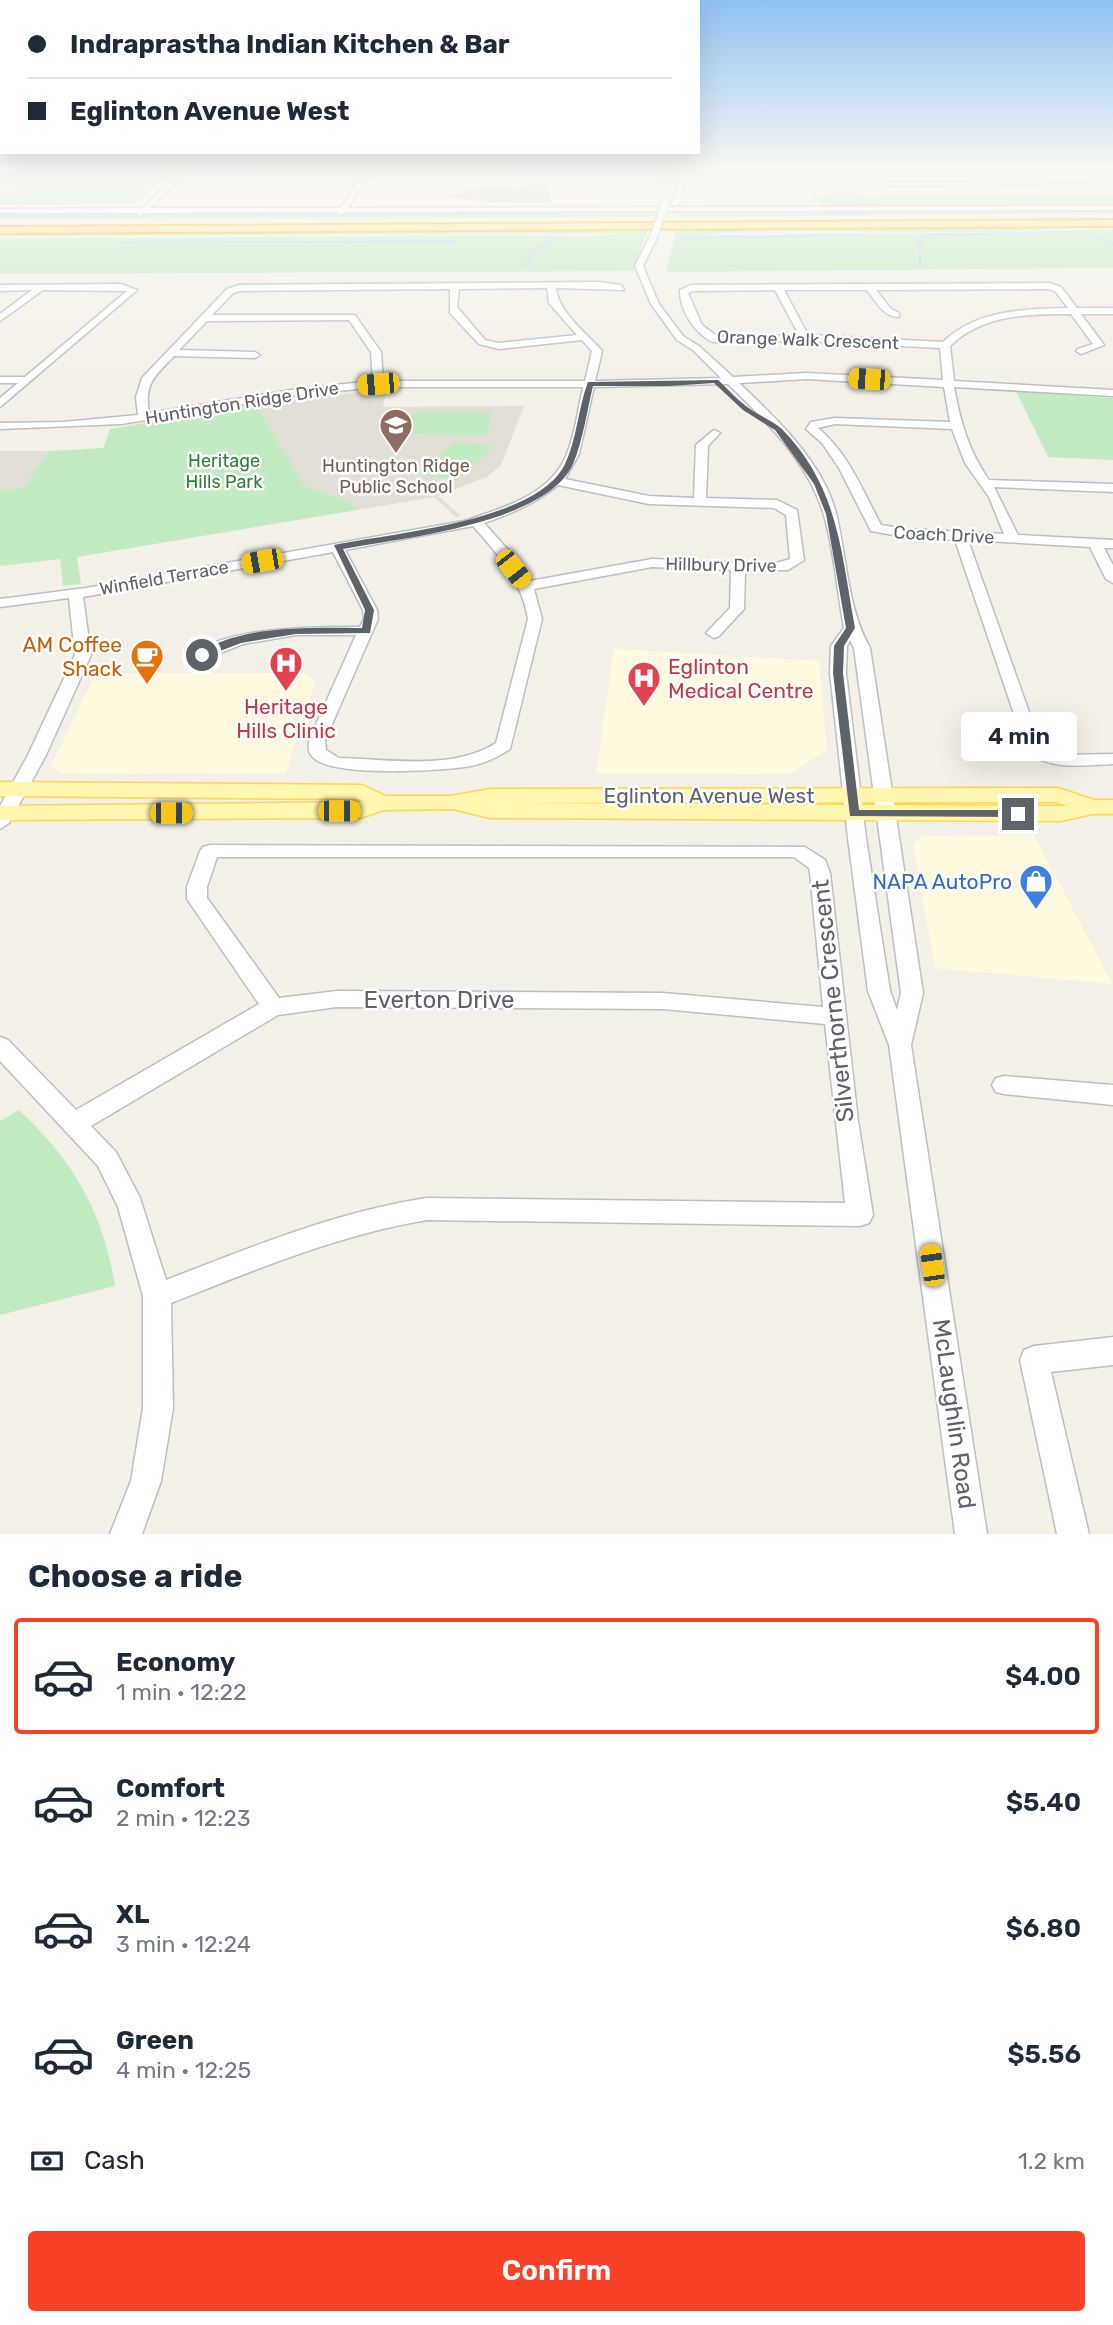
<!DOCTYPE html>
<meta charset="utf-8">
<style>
:root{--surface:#fff;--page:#f2f2f3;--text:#1f2937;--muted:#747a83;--line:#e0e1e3;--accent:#f84127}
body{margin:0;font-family:Rubik,sans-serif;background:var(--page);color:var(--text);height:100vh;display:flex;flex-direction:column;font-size:26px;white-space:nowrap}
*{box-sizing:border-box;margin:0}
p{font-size:23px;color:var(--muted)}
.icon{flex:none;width:38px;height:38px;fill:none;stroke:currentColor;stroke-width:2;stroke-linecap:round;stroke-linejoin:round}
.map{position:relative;height:1534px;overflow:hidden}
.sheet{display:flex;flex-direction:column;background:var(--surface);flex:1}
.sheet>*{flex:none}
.hud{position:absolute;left:0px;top:0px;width:700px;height:154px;box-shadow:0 7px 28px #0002;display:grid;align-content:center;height:154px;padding:0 28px;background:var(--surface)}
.end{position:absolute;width:32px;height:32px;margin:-16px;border:9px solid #5e6269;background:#fff;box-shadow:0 0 0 4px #fff}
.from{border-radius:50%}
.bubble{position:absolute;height:49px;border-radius:7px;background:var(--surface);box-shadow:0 7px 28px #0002;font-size:23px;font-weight:600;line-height:49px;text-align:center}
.car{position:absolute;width:21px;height:42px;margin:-21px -10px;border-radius:9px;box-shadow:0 0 5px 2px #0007;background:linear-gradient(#f5c518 24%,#345 0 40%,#f5c518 0 76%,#345 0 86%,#f5c518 0)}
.hud b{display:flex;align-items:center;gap:24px;height:66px;font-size:26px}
.hud b+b{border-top:2px solid var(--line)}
.hud i{width:18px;height:18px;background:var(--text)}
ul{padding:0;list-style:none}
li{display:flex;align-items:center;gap:21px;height:116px;margin:0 14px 10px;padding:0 14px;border:4px solid transparent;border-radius:7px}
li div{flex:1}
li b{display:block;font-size:26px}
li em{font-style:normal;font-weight:600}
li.current{border-color:var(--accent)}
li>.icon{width:63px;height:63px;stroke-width:1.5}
h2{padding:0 28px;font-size:32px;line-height:84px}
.pay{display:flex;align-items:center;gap:18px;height:77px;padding:0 28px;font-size:26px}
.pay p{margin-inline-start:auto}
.button{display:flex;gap:14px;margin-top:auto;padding:14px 28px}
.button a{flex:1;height:80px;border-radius:7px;background:var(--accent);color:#fff;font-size:28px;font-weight:600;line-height:80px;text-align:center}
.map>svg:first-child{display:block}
</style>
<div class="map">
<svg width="1113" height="1534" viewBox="0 0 1113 1534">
<rect width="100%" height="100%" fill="#f2f0e7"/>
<path fill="#fff9df" d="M567,169H662L656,203L0,210V174L475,172Z
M614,649L819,661L827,750L790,774L596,773Z
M96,673H303L315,681L286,773L60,774L51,766Z
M1034,835L1112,984L935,968L913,844L923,836Z"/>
<path fill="#e2dfd6" d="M387,389L383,407L524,406L501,465L487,477L438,496L461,516L456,517L434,497L357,510L350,502L304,486L256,404Z
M0,451H49L24,488L0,489Z"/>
<path fill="#c2ebc4" d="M169,173L136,204L0,205V174Z
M853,191L862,195L1113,193V205L826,206L811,201L819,195Z
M1113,210V213L682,217L683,213Z
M654,213L653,217L0,219V216Z
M648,229L639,254L638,270L634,271L0,274V239L507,235L583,237L623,233L0,236V233Z
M677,229H1057L995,232L772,231L695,234L770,236L793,234L979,233L1113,229V268L666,272Z
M1016,391L1113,398V460L1048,457Z
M256,404L304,486L350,502L357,510L77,557L81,584L63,586L60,559L0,566V489L24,488L49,451L103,448L110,429Z
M413,413H491L487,435L406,434Z
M456,441L494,447L456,481L417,474Z
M19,1110C74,1161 103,1212 115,1286L0,1315V1121Z"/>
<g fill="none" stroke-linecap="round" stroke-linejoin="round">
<path stroke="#aad6ff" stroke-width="2" d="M1038,194L1039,198
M0,216L558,214
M1083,232L1113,244
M681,240L710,237L865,235
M120,243L454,241
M526,266L534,250L553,242L550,236
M920,267V239L927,235L1083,232"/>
</g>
<path fill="#cdcac4" stroke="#d7d2c5" stroke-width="2" d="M547,184L550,201H487L446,196L485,186L521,188Z"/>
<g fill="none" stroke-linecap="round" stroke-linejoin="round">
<defs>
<path id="minor" d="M0,169H487L371,171L348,208L1113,206V210L345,212L341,215L338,212L145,213L140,216L137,213H0V209L142,208L181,172H0ZM364,171L341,208H150L185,174L194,172Z
M679,169H685L684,187L679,204L675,206L671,204L678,187Z
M872,169H878L888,181L897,182L1091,180L1073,169H1080L1102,182L897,186L884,184Z
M653,236L657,238L643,266L659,304L683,336L699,346L733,377L806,373L943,380L940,348L805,341L713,342C695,334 679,309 680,290L691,285L1049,283L1061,287L1077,308H1113V314H1081L1104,345L1081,354L1076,351L1078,349L1093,344L1071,314C1028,314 983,314 950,346L954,381L1113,390V396L954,387C960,421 969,452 989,480L1113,484V492L994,487L1018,535L1113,540V548H1104L1113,565V583L1106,579L1090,547L968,540L1041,746L1060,755L1113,754V764C1084,765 1052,771 1027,752L955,540L905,537L871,531L839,468L822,443L806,429L811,422L835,418L950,422L944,387L806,379L739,383C777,419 825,464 837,517C847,561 848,609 870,648L923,993L911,1045L987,1534H955L889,1045L868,991L848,838L830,673L831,646L844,628C837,591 834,547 823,512C806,460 766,421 728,384L594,387L579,454L565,479L649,496L694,498L696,445L714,430L720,433L708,446L706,498L777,500L797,510L804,560L788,570L745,571L744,609L719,636L714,638L706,633L730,608L731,570L652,567L534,589L542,619L510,749C498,757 485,763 471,766C442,771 337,777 315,759C308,753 308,749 309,740L356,635H296L243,644L203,660L195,655C223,626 321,627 360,627L364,619L363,610L333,552L83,597L91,655L46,755L9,823L0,829V806L28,755L75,655L69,598L0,607V599L86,588L464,521C502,508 549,496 566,456C575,435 578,409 583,387H378L298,395L121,424L0,429V423L63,422L138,415L136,397L142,378L227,289L239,285L598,282L621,285L624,290L556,288C559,314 587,333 602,351L595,381L721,378L693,350L677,340L651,304L635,266L649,238ZM547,288L549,303L577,335L499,343L485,340L457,307L459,289ZM450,289V313L479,344L499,349L582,340L592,351L585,381H383L381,352L355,315H212L233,293L240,291ZM1048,289L1055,291L1068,308C1023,309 976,310 943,342L808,335L784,290H867C876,301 883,317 899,317V313L891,309L876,290ZM775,290L799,335L718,337L702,325L688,293L693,291ZM349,320L371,352L373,381L298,389L149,413C144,383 155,376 174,356L255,358L260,355L255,352L179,350L207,321ZM835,424L952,429L965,463L989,497L1004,534L905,529L881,525C863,491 848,453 818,428ZM558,485L649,504L774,508L786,515L790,559L773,564L652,559L530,581L509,551L484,523C512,513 535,504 558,485ZM473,526C498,554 522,581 528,619L496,743C452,771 389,759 339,758L326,750L325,740L378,619L377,610L345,550ZM850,640L854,648L901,993L897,1010L890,991L866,838L846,673L847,646Z
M121,284L137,290L0,407V398L18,383H0V377H25L127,291L43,290L0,321V314L32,290L0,291V285Z
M210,845L805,847L825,860L830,873L858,1121L873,1215L869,1223L860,1226L427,1220C337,1235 255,1270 171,1303L173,1408L161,1481L142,1534H110L131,1481L143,1408V1296L118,1207L98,1166L0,1061V1037L8,1040L76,1110L259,1004L187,899V887L200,851L203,847ZM217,857H794L809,868L810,873L823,1007L663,993L337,991L279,998L207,898V887ZM337,1007L663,1009L825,1024L845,1203L427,1198C335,1212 252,1247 166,1280L140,1198L116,1152L91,1126L278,1015Z
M1004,1076L1113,1085V1105L1004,1094L996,1092L992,1085L996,1078Z
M1113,1337V1365L1051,1372L1089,1534H1057L1020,1360L1024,1350L1034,1346Z"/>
<path id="major" d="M0,782L362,785L386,796H450L491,789L1058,788L1094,800H1113V814H1092L1061,821L490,818L453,809L384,810L360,818L0,820V806L364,802L358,799L0,796ZM1056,802L1067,806L487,803H491Z"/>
<path id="highway" d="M1113,220V226L0,233V227Z"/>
</defs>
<use href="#minor" stroke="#bbbec3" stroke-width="3"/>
<use href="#major" stroke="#fdd655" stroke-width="3"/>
<use href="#highway" stroke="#f9b600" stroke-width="4"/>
<use href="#minor" fill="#fff" fill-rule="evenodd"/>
<use href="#major" fill="#fff6af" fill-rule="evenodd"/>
<use href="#highway" fill="#ffe891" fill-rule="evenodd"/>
<defs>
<path id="minor-bridge" d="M653,238L665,204"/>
</defs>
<use href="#minor-bridge" stroke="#bbbec3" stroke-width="9" stroke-linecap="butt"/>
<use href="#minor-bridge" stroke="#fff" stroke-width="7"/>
</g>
<linearGradient id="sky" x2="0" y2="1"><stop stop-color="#8fc2f1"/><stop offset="0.44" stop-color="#f9f8f4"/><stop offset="1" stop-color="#f9f8f4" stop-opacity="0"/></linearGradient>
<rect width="1113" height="384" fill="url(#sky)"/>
<path fill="#5e6269" d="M718,380C728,389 738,401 750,409C760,416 773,421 782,429C839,488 841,552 855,628L844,646L843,673L859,810H1018L1023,811V817L850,816L833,673L834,646L846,628L826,514L814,484L775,430L743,410L714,383L669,386H593C587,411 583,440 573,464C546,524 401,538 343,549L374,610L370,633L296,634L241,643L202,658L197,655C237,624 314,628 362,628L365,610L334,545C391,533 537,522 565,464C577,439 578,408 588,382Z"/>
<defs>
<symbol id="school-pin" viewBox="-11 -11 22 30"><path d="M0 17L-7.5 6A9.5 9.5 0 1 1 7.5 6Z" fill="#8d6e63" stroke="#fff"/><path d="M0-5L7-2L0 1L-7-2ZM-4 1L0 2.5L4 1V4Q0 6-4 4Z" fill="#fff"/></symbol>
<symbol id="cafe-pin" viewBox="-11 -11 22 30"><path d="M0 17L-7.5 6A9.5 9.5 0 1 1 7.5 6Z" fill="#e8710a" stroke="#fff"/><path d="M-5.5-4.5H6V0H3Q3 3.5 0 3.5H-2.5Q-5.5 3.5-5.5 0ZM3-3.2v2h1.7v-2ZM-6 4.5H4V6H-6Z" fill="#fff"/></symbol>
<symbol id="hospital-pin" viewBox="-11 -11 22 30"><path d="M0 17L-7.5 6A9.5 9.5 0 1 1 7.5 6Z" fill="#e0444e" stroke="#fff"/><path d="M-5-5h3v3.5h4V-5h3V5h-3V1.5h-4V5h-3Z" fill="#fff"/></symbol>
<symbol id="shop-pin" viewBox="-11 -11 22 30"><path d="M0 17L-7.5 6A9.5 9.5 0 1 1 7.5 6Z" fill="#3f7fe0" stroke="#fff"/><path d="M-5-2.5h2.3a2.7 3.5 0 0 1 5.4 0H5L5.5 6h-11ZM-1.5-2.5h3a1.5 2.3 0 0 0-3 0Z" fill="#fff"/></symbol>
</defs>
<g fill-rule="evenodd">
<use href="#school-pin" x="377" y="406" width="38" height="52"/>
<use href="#cafe-pin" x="128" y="637" width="38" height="52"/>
<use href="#hospital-pin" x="267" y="644" width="38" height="52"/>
<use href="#hospital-pin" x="625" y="659" width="38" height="52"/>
<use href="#shop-pin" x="1017" y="862" width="38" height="52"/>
</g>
<g text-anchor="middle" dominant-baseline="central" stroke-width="5" stroke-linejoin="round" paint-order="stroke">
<g font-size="18" fill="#5e6269" stroke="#fff">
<text transform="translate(808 340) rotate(2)">Orange Walk Crescent</text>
<text transform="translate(242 403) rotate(-9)">Huntington Ridge Drive</text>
<text transform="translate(944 535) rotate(3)">Coach Drive</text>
<text transform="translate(721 565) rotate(1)">Hillbury Drive</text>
<text transform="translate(164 578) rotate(-10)">Winfield Terrace</text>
</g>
<g font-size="18" fill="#2c8135" stroke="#fff">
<text x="224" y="461">Heritage<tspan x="224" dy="21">Hills Park</tspan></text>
</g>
<g font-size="18" fill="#785e54" stroke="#fff">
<text x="396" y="466">Huntington Ridge<tspan x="396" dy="21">Public School</tspan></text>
</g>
<g font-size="21" fill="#c56008" stroke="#fff" text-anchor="end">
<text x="122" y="644">AM Coffee<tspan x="122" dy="24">Shack</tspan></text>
</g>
<g font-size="21" fill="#be3a42" stroke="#fff" text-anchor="start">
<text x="668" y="666">Eglinton<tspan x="668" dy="24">Medical Centre</tspan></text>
<text x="286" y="706" text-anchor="middle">Heritage<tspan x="286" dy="24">Hills Clinic</tspan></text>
</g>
<g font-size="21" fill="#5e6269" stroke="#fff">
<text x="709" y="795">Eglinton Avenue West</text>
</g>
<g font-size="21" fill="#366cbe" stroke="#fff" text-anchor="end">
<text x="1012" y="881">NAPA AutoPro</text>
</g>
<g font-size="24" fill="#5e6269" stroke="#fff">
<text x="439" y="1000">Everton Drive</text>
<text transform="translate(833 1001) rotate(-96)">Silverthorne Crescent</text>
<text transform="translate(954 1414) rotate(82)">McLaughlin Road</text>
</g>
</g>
</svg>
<i class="end from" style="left:202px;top:655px"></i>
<i class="end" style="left:1018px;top:814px"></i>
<div class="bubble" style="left:961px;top:712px;width:116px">4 min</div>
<i class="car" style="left:869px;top:379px;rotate:273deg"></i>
<i class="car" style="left:378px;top:384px;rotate:265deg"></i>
<i class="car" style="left:262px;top:561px;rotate:260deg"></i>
<i class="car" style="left:513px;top:569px;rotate:142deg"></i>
<i class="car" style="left:339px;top:811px;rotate:90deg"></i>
<i class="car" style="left:171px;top:813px;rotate:90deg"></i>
<i class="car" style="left:932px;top:1265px;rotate:352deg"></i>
<div class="hud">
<b><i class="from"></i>Indraprastha Indian Kitchen &amp; Bar</b>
<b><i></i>Eglinton Avenue West</b>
</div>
</div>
<section class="sheet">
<h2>Choose a ride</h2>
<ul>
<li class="current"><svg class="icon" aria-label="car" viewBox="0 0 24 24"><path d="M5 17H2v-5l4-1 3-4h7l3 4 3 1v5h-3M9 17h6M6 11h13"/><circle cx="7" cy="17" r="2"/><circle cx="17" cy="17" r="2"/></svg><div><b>Economy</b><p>1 min · 12:22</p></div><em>$4.00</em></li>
<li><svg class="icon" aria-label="car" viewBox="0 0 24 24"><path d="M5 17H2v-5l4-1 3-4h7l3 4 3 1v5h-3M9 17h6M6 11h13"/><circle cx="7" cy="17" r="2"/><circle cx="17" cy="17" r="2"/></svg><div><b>Comfort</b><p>2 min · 12:23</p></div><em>$5.40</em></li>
<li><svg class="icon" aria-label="car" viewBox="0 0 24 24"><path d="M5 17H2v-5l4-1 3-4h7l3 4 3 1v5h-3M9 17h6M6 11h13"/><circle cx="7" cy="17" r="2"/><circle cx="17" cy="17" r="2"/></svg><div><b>XL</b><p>3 min · 12:24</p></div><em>$6.80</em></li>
<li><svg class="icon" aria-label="car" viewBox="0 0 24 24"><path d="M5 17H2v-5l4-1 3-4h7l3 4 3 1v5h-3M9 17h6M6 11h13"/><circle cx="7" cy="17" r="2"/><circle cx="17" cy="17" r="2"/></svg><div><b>Green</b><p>4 min · 12:25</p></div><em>$5.56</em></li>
</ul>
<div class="pay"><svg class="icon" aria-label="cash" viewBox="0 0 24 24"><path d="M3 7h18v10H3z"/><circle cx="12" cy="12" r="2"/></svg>Cash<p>1.2 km</p></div>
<div class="button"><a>Confirm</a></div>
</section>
